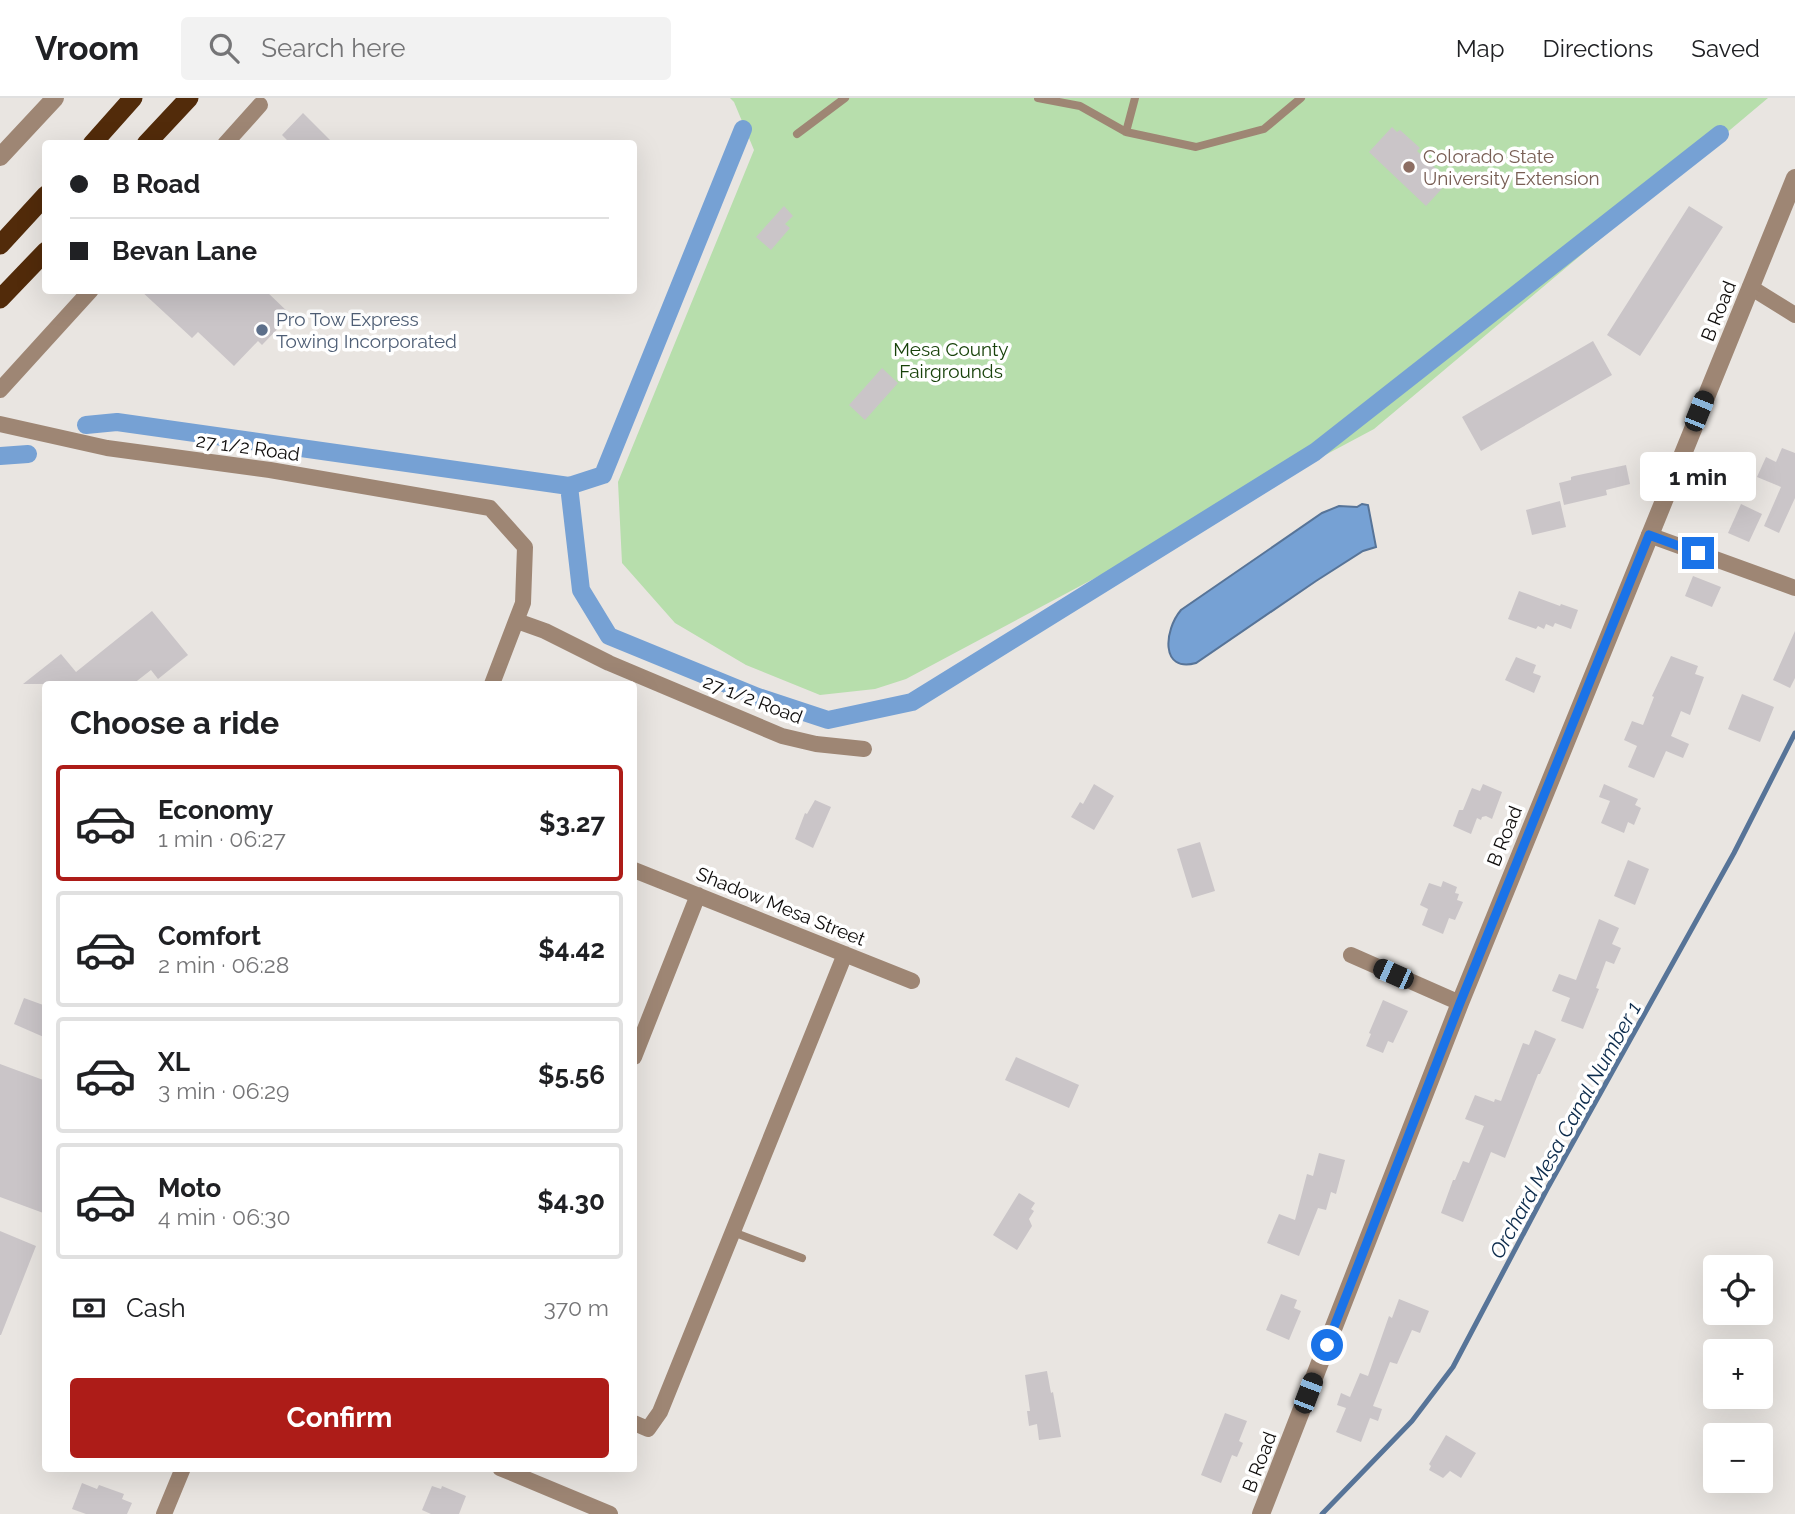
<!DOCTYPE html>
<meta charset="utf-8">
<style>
:root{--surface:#fff;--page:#f2f2f2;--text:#202124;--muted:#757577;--line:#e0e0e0;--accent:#ad1c18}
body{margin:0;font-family:Raleway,sans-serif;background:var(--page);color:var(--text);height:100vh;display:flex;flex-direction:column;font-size:26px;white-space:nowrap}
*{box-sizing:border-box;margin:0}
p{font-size:23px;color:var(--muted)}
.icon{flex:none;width:38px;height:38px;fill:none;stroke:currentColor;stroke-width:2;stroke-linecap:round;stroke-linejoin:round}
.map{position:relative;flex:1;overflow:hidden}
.side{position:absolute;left:42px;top:583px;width:595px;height:791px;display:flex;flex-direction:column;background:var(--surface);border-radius:7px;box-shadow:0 7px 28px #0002}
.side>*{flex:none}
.hud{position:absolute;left:42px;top:42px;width:595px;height:154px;border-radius:7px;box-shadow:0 7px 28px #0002;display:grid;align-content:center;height:154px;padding:0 28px;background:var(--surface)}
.buttons{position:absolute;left:1703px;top:1157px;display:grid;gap:14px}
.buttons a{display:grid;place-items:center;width:70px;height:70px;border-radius:7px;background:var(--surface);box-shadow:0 7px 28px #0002;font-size:35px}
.end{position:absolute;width:32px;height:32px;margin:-16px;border:9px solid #1a73e8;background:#fff;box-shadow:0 0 0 4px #fff}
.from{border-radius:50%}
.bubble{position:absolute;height:49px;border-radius:7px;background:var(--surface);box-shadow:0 7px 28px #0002;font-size:23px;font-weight:700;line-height:49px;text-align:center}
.car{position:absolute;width:21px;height:42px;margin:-21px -10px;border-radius:9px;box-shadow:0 0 5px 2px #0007;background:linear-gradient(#222 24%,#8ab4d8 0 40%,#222 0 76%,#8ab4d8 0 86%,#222 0)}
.hud b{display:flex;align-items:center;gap:24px;height:66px;font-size:26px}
.hud b+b{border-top:2px solid var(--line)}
.hud i{width:18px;height:18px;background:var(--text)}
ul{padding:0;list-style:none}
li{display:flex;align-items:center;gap:21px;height:116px;margin:0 14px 10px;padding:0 14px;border:4px solid var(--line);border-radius:7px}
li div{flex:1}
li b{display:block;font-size:26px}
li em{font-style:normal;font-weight:700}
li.on{border-color:var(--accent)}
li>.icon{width:63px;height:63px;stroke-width:1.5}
h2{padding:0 28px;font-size:32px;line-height:84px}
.pay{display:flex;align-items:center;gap:18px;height:77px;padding:0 28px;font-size:26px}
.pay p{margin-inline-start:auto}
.cta{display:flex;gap:14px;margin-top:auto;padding:14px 28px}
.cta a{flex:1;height:80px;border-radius:7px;background:var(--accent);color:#fff;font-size:28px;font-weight:700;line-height:80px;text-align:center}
header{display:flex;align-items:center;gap:42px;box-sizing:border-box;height:98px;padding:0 35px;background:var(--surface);border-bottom:2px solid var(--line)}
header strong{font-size:33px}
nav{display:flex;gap:38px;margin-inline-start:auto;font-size:24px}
.search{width:490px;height:63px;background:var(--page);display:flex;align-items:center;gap:18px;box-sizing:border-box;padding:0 24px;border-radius:7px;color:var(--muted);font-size:26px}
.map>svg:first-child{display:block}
</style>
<header>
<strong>Vroom</strong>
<div class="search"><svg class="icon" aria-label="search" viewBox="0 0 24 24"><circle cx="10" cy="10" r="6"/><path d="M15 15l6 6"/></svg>Search here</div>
<nav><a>Map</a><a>Directions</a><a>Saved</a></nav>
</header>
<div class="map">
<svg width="1795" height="1416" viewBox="0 0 1795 1416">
<rect width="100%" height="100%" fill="#e9e5e1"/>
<path fill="#b7deac" d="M730,0H1768L1374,331L906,581L875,591L820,597L746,567L675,525L622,465L618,384L754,52L734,4Z"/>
<path fill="#76a1d4" stroke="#577498" stroke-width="2" d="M1362,406L1368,407L1376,449L1363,453L1316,483L1196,565C1160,575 1164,532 1181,512L1322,415L1339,408L1357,409Z"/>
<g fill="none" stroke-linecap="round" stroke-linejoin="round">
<path stroke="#577498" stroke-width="5" d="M1322,1416L1412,1323L1453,1269L1547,1091L1734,755L1795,635"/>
<path stroke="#76a1d4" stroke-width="18" d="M86,327L117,324L569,388L603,377L743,31
M0,358L28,356
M569,388L581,492L609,538L758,599L828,622L912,604L1315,354L1720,36"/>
</g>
<path fill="#cac5c8" d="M303,15L334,46H291L282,37Z
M1392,29L1397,34L1400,32L1420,50L1417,53L1449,83L1426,108L1369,54Z
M784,108L793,118L785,126L790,130L771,152L756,139Z
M1689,108L1723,129L1640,258L1607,237Z
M140,192H265L291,217L262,247L258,243L234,268L198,234L192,240Z
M1593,243L1612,277L1481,353L1462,319Z
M882,270L898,285L865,322L849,307Z
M1782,350L1795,355V400L1779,435L1764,428L1781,389L1757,379L1766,359L1776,364Z
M1626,367L1630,386L1606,392L1607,397L1564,407L1559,385L1571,382V379L1574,378Z
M1560,403L1566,429L1532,437L1526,412Z
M1741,406L1762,416L1749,444L1728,435Z
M1693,478L1721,489L1712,509L1685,498Z
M1519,493L1560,508L1561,506L1578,512L1571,531L1555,525L1553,529L1546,526L1544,531L1538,528L1536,531L1508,521Z
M152,513L188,557L158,581L151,572L133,586H23L61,556L76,574Z
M1795,533V580L1790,590L1773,582Z
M1671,558L1698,568L1695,576L1704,579L1690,617L1681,613L1671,638L1689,646L1683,660L1666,653L1654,680L1628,669L1637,648L1624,642L1632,623L1643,627L1654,599L1652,598Z
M1516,559L1536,567L1533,575L1541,578L1534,595L1505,582Z
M1742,596L1774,609L1760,644L1728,631Z
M1094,686L1114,698L1094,732L1071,719L1080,704L1083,706Z
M1483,686L1502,694L1492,721L1486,718L1482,719L1481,722L1477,720L1471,736L1453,728L1459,712H1463L1472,690L1480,693Z
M1604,686L1638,701L1635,707L1641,710L1634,727L1628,724L1624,735L1601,725L1610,703L1599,699Z
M815,702L831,709L813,750L795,741L805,715L807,716Z
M1200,744L1215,793L1192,800L1177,751Z
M1628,762L1649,771L1635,807L1614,798Z
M1443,783L1457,789L1455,795L1459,796L1457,802L1463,804L1455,822L1449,820L1443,836L1422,827L1428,811L1420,807L1429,785L1441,789Z
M1599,821L1619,830L1612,846L1621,850L1614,866L1606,863L1596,890L1599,891L1583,931L1561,923L1570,900L1552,893L1559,876L1576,882Z
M24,900L46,908V940L14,926Z
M1383,902L1408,913L1393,945L1388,943L1383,955L1366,948L1371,936L1369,935Z
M1535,932L1556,941L1540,976H1538L1505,1060L1491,1054L1463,1124L1441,1115L1453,1082H1455L1463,1063L1469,1065L1484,1028L1465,1021L1475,997L1494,1004L1495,1001L1501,1003L1523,945L1529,947Z
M1016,959L1079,987L1069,1010L1005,982Z
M0,966L46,983V1116L0,1099Z
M1319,1055L1345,1062L1336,1096L1331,1094L1326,1112L1318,1110L1299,1158L1267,1145L1279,1116L1295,1122L1307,1076L1313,1078Z
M1019,1095L1035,1105L1031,1111L1034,1113L1029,1121L1032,1128L1017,1152L993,1137Z
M0,1133L36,1148L1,1237H0Z
M1281,1196L1297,1202L1294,1210L1301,1213L1289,1242L1266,1232Z
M1399,1201L1429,1213L1420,1235L1412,1232L1397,1266L1390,1264L1373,1308L1382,1311L1378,1323L1370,1320L1361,1344L1336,1334L1346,1310L1337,1307L1341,1295L1350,1299L1360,1275L1368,1278L1389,1218L1392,1220Z
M1047,1273L1051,1295L1053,1294L1061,1339L1039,1342L1037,1326L1029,1328L1027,1313H1030L1025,1277Z
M1225,1315L1247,1323L1239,1343L1243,1345L1237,1359L1232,1357L1221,1385L1201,1377Z
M1446,1337L1476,1355L1461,1380L1450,1373L1443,1380L1429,1372L1431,1368L1429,1366Z
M82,1385L97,1391L99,1387L124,1396L122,1401L132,1405L127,1416H86L72,1411Z
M432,1388L441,1391L442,1388L466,1398L459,1416H431L422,1412Z"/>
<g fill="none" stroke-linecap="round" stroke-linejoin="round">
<path stroke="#9e8674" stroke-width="8" d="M1038,0L1080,8L1126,34L1196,49L1264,31L1301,0
M1126,34L1135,0
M797,36L845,0
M733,1134L802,1160"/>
<path stroke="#9e8674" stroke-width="16" d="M225,46L260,7
M1750,189L1795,217
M0,292L91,192
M0,326L107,350L270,372L490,410L525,449L523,505L492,586
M1649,437L1795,490
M517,523L545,533L609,565L782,638L816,646L864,651
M634,772L912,883
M1351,857L1460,905
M634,959L698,797
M634,1325L648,1331L660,1314L845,856
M500,1370L610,1416
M164,1416L183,1370"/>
<path stroke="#9e8674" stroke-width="18" d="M0,59L55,0
M1261,1416L1460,905L1795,80"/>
<path stroke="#522b0a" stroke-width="19" d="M92,46L133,0
M146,46L189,0
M0,147L46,97
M0,201L46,153"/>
</g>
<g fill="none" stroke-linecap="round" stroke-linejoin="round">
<path stroke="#1a73e8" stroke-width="9" d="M1327,1247L1460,905L1649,437L1698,455"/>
</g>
<circle fill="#8d6e63" stroke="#fff" stroke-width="2.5" cx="1409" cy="69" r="7"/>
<circle fill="#5c6f8a" stroke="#fff" stroke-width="2.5" cx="262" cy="232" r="7"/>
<g text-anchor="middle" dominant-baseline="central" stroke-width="7" stroke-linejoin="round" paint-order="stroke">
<g font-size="19" fill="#785e54" stroke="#fff" text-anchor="start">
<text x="1423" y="58">Colorado State<tspan x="1423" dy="22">University Extension</tspan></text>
</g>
<g font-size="19" fill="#0e0c0b" stroke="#fff">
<text transform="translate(1718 213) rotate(-68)">B Road</text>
<text transform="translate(248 349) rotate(8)">27 1/2 Road</text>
<text transform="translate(753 601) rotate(21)">27 1/2 Road</text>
<text transform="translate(1504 738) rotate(-68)">B Road</text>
<text transform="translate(781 808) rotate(22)">Shadow Mesa Street</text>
<text transform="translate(1259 1364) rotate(-69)">B Road</text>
</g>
<g font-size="19" fill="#4e5e75" stroke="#fff" text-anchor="start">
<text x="276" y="221">Pro Tow Express<tspan x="276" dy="22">Towing Incorporated</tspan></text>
</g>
<g font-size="19" fill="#18420a" stroke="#fff">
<text x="951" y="251">Mesa County<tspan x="951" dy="22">Fairgrounds</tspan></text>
</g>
<g font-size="21" font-style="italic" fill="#0c2b4c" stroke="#fff">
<text transform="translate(1565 1032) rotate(-61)">Orchard Mesa Canal Number 1</text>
</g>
</g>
</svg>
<div class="buttons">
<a><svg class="icon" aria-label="locate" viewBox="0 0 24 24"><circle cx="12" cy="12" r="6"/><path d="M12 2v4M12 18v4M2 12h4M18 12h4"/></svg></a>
<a>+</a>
<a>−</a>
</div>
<i class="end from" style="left:1327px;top:1247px"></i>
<i class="end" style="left:1698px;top:455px"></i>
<div class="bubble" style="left:1640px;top:354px;width:116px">1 min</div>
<i class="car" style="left:1699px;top:313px;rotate:22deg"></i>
<i class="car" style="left:1393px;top:876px;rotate:294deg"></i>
<i class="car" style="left:1308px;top:1295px;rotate:21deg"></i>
<div class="hud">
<b><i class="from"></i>B Road</b>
<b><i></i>Bevan Lane</b>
</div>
<section class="side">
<h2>Choose a ride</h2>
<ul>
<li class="on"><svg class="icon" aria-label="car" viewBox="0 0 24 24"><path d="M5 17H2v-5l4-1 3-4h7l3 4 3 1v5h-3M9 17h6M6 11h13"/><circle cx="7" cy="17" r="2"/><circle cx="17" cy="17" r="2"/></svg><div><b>Economy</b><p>1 min · 06:27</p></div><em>$3.27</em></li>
<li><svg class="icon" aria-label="car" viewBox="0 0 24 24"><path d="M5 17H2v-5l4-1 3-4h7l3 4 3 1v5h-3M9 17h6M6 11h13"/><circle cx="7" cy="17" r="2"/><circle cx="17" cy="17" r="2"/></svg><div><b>Comfort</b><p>2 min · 06:28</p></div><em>$4.42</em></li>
<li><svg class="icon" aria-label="car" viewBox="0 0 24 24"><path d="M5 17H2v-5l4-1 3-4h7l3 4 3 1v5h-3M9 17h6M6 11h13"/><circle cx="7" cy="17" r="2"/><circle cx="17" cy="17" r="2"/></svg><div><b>XL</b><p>3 min · 06:29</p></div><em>$5.56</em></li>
<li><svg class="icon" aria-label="car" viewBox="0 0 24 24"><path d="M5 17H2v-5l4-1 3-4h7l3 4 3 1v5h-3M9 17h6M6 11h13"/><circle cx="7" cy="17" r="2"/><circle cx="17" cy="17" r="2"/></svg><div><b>Moto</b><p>4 min · 06:30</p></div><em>$4.30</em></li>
</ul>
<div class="pay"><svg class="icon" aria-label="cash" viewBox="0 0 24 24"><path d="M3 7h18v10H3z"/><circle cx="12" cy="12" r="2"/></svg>Cash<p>370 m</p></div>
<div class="cta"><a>Confirm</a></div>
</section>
</div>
